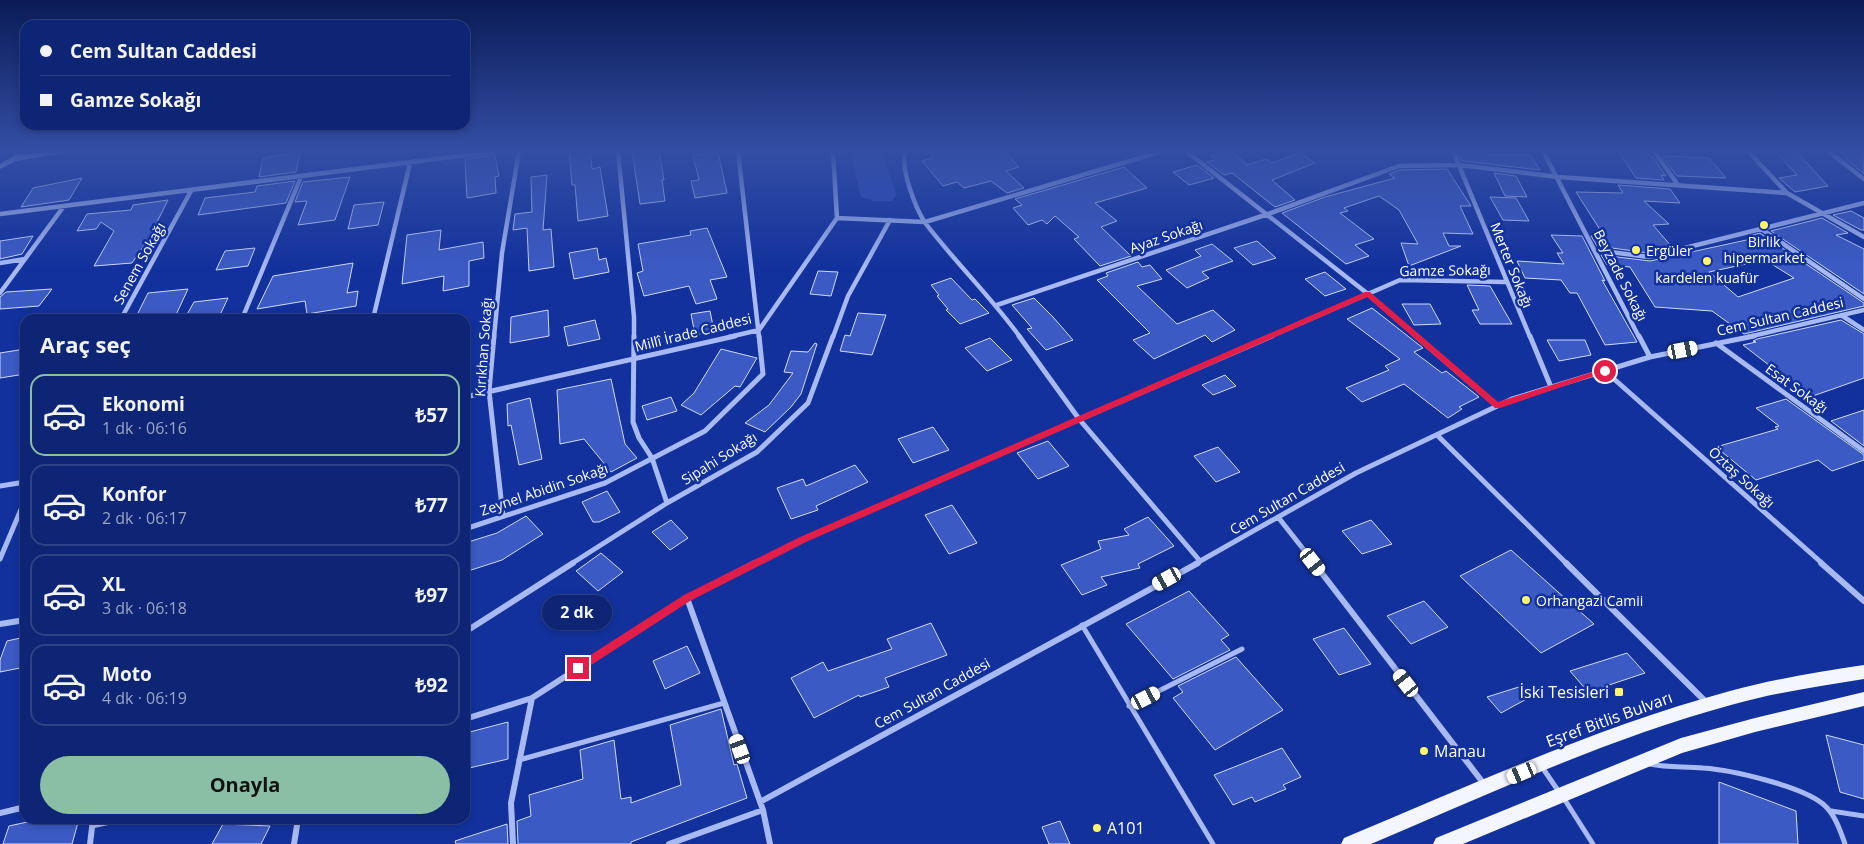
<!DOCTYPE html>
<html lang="tr">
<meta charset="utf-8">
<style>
:root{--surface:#0e2575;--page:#172d7a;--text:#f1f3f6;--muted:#9ba5c5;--line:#2e4287;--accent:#8abfa5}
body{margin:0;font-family:"Open Sans",sans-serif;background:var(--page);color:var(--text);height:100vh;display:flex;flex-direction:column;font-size:19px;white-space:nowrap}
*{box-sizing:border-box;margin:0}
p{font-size:16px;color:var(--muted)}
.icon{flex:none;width:28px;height:28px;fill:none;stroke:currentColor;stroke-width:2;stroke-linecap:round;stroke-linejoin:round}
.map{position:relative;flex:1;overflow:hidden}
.drawer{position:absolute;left:20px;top:314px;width:450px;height:510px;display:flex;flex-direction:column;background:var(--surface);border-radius:15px;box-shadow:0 2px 8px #0003,0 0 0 1px var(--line)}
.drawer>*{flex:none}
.guide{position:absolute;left:20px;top:20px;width:450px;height:110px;border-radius:15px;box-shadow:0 2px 8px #0003,0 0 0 1px var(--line);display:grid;align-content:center;height:110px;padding:0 20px;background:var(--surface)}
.end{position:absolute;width:22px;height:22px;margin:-11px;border:6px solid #e11d48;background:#fff;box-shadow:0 0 0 2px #fff}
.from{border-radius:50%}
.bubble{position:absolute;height:35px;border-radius:18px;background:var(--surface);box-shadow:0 2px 8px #0003,0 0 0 1px var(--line);font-size:16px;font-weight:700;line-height:35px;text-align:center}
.car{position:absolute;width:15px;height:30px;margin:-15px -8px;border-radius:6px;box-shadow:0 0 4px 1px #0007;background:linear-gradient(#fff 24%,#345 0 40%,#fff 0 76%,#345 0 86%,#fff 0)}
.guide b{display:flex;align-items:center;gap:18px;height:48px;font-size:19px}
.guide b+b{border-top:1px solid var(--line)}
.guide i{width:12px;height:12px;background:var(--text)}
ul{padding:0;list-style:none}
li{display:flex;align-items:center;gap:15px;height:82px;margin:0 10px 8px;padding:0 10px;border:2px solid var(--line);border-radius:15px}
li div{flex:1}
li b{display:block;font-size:19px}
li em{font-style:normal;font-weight:700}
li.on{border-color:var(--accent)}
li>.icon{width:45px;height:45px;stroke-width:1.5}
h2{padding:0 20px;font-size:22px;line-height:60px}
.cta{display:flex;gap:10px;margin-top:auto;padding:10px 20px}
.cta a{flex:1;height:58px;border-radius:30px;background:var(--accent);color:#111;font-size:20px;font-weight:700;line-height:58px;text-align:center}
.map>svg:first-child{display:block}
</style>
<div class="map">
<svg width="1864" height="844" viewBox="0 0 1864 844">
<rect width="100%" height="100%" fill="#12319c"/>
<path fill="#294bbc" d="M850,151H889L885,158L896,195L892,201H875L861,197Z"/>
<path fill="#3b5ac3" stroke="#d0dbfe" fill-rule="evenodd" d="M569,151H590L592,169L600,167L608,216L578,221L575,185H572Z
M632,151H659L664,180H662L665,201L640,204Z
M929,151H1004L1019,167L1006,171L1024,188L1007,193L991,181L964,188L957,182L943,186L922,161L933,158Z
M1231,151L1247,165L1266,159L1272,163L1300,153L1315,163L1272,180L1295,200L1275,207L1232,173L1224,175L1207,162L1215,160L1210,155Z
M1457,151H1487L1489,155H1530L1540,170L1462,161Z
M1618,151H1646L1649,155L1652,156L1666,176L1661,175L1664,180L1636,178Z
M1775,151L1797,152L1828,186L1795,192L1779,178L1797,175Z
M1839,151H1864V174L1848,161Z
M300,152L296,172L259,177L263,158Z
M718,152L727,193L695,198L691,181L699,180L693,155Z
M495,155L499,176L495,177L496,193L467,198L465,159Z
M1662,156L1709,158L1726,178L1677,176Z
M1197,165L1214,178L1189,185L1173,172Z
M1124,167L1147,188L1095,203L1117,221L1101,227L1131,256L1100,266L1074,239L1079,237L1055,216L1047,224L1042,220L1028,225L1013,208L1022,205L1015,199Z
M1447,169L1471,206H1460L1473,234L1443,233L1449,246H1461L1409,266L1401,243L1418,244L1399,210L1379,196L1344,208L1348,211L1340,213L1374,239L1355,245L1369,256L1346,264L1282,213L1325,197L1395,178L1389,174L1400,170Z
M1494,173L1516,176L1527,197L1505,196Z
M547,175L543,230L551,229L554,267L529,271L527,228L513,230L515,214L532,212L531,177Z
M350,177L335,220L298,225L307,201L295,202L303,182Z
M82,178L69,200L21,207L33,188Z
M295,181L286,203L198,215L205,198L255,192L257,186Z
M1618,185L1670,189L1680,203L1644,201L1669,224L1653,225L1672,247L1649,253L1597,246L1591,236H1604L1576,192L1623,193Z
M1490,197L1516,198L1529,221L1503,220Z
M168,200L149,238L132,263L94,266L114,231L101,222L96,229L77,231L87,214L131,210L133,205Z
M384,202L378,225L348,229L354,205Z
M1851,211L1864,218V230H1861L1833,215Z
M1822,218L1848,233L1836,235L1864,249V294L1771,231Z
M707,228L727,277L710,280L717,299L696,304L689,286L644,296L637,273L643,271L638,244L691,235L690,231Z
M441,230L439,250L483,242L484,258L469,261V286L443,291L444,276L402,284L407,235Z
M1760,233L1864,303V306L1744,334L1712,311L1655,307L1630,267L1607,265L1601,255L1650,261L1751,239L1748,236ZM1765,260L1794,278L1738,297L1709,272Z
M1551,235L1582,236L1605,281L1602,280L1637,342L1605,345L1577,293H1570L1561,280L1525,278L1517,261L1564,264L1557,253H1563Z
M33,236L22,254L0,259V241Z
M1257,241L1276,258L1253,265L1234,248Z
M1212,244L1233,261L1202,272L1209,278L1187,288L1166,270L1201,256L1195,250Z
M255,248L248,266L216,270L225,251Z
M597,248L599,260L606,258L609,272L574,279L569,253Z
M1138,262L1142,267L1150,265L1162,279L1137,286L1177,324L1213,310L1235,330L1212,342L1205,335L1154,359L1133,340L1150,333L1097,280L1108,276L1106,273Z
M353,263L347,293L358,291L356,306L307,314L305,301L257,309L273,276Z
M818,271L838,272L831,296L810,294Z
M1325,272L1346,289L1325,296L1305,279Z
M951,278L972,300L975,299L989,313L960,324L946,310L948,309L937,296L939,295L931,285Z
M1467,285L1490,286L1512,324H1480L1472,310H1479Z
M52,289L39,306L0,309V297L6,292Z
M188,289L175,317L135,319L148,293Z
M228,298L220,315L185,318L194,302Z
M1034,298L1053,317L1073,340L1046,350L1027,329L1032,328L1012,305Z
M1402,304H1430L1441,324L1414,325Z
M1372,308L1423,348L1414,352L1442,373L1446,371L1479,397L1459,407L1462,409L1448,418L1404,384L1362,402L1346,388L1389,370L1385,366L1400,359L1347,319Z
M548,310L549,336L510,343L511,317Z
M710,311L714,331L695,335L691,314Z
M858,313L886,315L872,355L840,351L845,335L850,336Z
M595,320L600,339L568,346L564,327Z
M1841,320L1864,334V378L1810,397L1743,345L1756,342L1753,341L1757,339Z
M990,338L1012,360L987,371L965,348Z
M1547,340H1585L1591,355L1559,361Z
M815,343L817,344L801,394L791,407L765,432L745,423L769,405L793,373L784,372L791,351L808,352Z
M25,349V374L0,378V353Z
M721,349L757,358L740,387L735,386L701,415L681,405L694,393Z
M1225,375L1236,386L1213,395L1202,385Z
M611,379L625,444L637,458L611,472L584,439L560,444L557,390Z
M671,397L677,411L647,420L642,406Z
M530,398L542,459L519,465L511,425L508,426L507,404Z
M1786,399L1864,455V460L1832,471L1818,460L1756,480L1716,447L1778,429L1775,427L1779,426L1756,408Z
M1864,410V446L1831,421Z
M933,427L949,450L913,463L898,439Z
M1048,441L1069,466L1038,479L1017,453Z
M1218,447L1240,472L1216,482L1194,456Z
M855,465L868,482L816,506L818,510L791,519L777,488L803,479L806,486Z
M607,491L620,512L599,522H593L582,502Z
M952,505L977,543L949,554L925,515Z
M526,516L543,534L502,560L465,572V543L497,533Z
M1148,517L1174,546L1138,564L1140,568L1101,577L1107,585L1082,595L1061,565L1101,549L1098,541L1129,535L1124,529Z
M671,520L688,538L670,550L652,532Z
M1371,520L1392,544L1362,554L1342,531Z
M1511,550L1594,624L1541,653L1460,576Z
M601,553L623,572L598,591L576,571Z
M1189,591L1229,635L1221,640L1230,650L1173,679L1126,624Z
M1424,601L1448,627L1411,644L1387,616Z
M931,623L947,655L885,678L889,687L860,697L859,695L814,718L791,678L823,662L828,671L892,649L887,639Z
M1344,628L1371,664L1339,675L1313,639Z
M25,637V667L0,672V660L7,641Z
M687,646L700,673L665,689L653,661Z
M1627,653L1645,673L1588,692L1570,671Z
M1236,657L1283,710L1215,750L1173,698L1183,692L1178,686Z
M1522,686L1532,696L1501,713L1487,697Z
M721,709L734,765L737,764L747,798L631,842V844H518L517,821L531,816L529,795L583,779L580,750L614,740L621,799L631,797V803L681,785L670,725Z
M508,722V759L465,769L466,733Z
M1826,735L1864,745V799L1840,792Z
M1282,748L1301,777L1283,785L1286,789L1255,802L1252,797L1233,805L1214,775Z
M1719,782L1796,811L1798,844H1719Z
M41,819H79L72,844H3L9,826Z
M1060,821L1070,844H1049L1042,827Z
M223,824L270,826L261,844H212Z
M507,824L508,844H456L455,841Z"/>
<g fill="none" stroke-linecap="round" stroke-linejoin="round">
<path stroke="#a7baf4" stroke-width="5" d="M1082,625L1213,844
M1129,706L1242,649
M519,760L724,703
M1650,764C1668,768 1685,766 1703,768C1732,770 1801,786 1823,804C1835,814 1840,830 1845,844
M1542,767L1559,792
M1563,797L1593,844
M1831,811L1864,816"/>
<path stroke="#a7baf4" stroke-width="4.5" d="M618,151L634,317V337
M738,151L759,337
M905,151C900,168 916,210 926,224C956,263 991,297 1020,337
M1186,151L1368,294L1417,337
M1453,151L1530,337
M1543,151L1639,337
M1654,151L1678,185
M1748,151L1787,193L1864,237
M1828,151L1864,179
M0,214L498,151
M837,218L925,222L1163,151
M1760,228L1864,299
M1595,250L1649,257L1864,203
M0,263L25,259
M0,293L64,206
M997,305L1268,214L1399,166L1460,165L1558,177L1787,193
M1841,315L1864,330
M121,319L191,191
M242,319L301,177
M373,319L410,163
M494,337L502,253L519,151
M729,337L759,330L837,218L833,151
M833,337L848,296L890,220
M1269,337L1400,280L1506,282
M1748,337L1864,310"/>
<path stroke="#a7baf4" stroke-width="5" d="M494,336L489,391L503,516
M634,336L633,422L639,438L652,458L667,503
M1019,336L1079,419L1200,561
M1416,336L1497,406
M1530,336L1551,387
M1639,336L1650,357
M1716,343L1864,451
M1605,371L1823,564
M465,397L735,336
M1437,435L1567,564
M0,486L25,482
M1278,517L1315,564
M465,529L605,483L705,431L763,374L759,336
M0,559L25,500
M571,564L667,503L757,452L808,403L833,336
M753,564L803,539L1272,336
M1195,564L1356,473L1512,399L1650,357L1754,336"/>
<path stroke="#a7baf4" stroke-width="6" d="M1314,563L1484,784
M1566,563L1708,704
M1821,563L1864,601
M687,598L763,810L770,844
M0,624L25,620
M465,632L573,563
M465,719L532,698L687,598L755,563
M760,802L1198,563
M0,813L25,807
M94,825L121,819
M90,844L93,819
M294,844L298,819
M513,844L511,803L532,698
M669,844L763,810"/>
<path fill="#d7e0fd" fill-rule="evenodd" d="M49,151H67L63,153L16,161L0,169V164L17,154L23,155Z"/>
<path fill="#f4f6ff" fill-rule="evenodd" d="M1864,665V679C1819,686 1774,693 1731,705C1606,739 1489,794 1371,844H1341L1344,838C1471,785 1597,727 1730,691C1774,679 1819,672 1864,665Z
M1864,692V706L1755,732L1682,753L1463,844H1433L1436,838L1681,738L1755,718Z"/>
</g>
<linearGradient id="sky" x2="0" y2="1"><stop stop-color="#0a1b56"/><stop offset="0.56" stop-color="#334ea4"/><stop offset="1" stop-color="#334ea4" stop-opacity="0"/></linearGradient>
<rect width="1864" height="269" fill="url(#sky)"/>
<path fill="#e11d48" d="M1365,292H1370L1498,402L1602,369L1609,371L1500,408H1495L1367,297L806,542L690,601L582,671H575V665L684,595L800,537Z"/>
<g fill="#fff46a" stroke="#12319c" stroke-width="2">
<circle cx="1764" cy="225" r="5"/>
<circle cx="1636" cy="250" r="5"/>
<circle cx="1707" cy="261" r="5"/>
<circle cx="1526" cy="600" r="5"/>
<rect x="1614" y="687" width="10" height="10" rx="2.5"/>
<circle cx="1424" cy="751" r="5"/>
<circle cx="1097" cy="828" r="5"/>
</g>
<g text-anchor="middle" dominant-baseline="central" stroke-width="5" stroke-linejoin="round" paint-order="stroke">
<g font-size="14" fill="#fff" stroke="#12319c">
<text transform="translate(1166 236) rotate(-19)">Ayaz Sokağı</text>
<text transform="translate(139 263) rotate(-61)">Senem Sokağı</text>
<text transform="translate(1512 265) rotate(68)">Merter Sokağı</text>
<text transform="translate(1445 270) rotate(-1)">Gamze Sokağı</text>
<text transform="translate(1621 275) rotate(63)">Beyzade Sokağı</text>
<text transform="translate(1780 316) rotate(-13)">Cem Sultan Caddesi</text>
<text transform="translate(693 332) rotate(-14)">Millî İrade Caddesi</text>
<text transform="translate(483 347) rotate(-86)">Kırıkhan Sokağı</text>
<text transform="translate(1797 388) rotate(36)">Esat Sokağı</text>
<text transform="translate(719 458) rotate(-32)">Sipahi Sokağı</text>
<text transform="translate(1742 477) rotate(42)">Öztaş Sokağı</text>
<text transform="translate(544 489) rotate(-19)">Zeynel Abidin Sokağı</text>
<text transform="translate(1287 498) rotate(-30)">Cem Sultan Caddesi</text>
<text transform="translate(932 693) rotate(-29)">Cem Sultan Caddesi</text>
</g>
<g font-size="14" fill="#fff" stroke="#12319c">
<text x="1764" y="241">Birlik<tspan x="1764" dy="16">hipermarket</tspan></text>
<text x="1646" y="250" text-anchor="start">Ergüler</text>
<text x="1707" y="277">kardelen kuafür</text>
<text x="1536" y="600" text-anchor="start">Orhangazi Camii</text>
</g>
<g font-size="16" fill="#fff" stroke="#12319c" text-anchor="start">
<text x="1609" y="692" text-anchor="end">İski Tesisleri</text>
<text x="1434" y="751">Manau</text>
<text x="1107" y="828">A101</text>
</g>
<g font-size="16" fill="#fff" stroke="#12319c">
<text transform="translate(1609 719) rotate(-20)">Eşref Bitlis Bulvarı</text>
</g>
</g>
</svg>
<i class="end from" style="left:1605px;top:371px"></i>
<i class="end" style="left:578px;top:668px"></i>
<div class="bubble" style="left:542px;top:595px;width:70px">2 dk</div>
<i class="car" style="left:1683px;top:350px;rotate:79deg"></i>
<i class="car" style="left:1313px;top:562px;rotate:142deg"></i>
<i class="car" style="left:1167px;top:579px;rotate:241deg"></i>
<i class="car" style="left:1406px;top:683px;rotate:322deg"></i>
<i class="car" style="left:1146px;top:698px;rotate:63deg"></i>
<i class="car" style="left:740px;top:749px;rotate:340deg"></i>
<i class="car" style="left:1522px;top:773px;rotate:247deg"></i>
<div class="guide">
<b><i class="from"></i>Cem Sultan Caddesi</b>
<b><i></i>Gamze Sokağı</b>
</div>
<section class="drawer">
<h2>Araç seç</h2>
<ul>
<li class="on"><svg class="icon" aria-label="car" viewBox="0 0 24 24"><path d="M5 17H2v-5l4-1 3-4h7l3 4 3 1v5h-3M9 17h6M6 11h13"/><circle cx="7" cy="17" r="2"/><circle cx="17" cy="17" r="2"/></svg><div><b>Ekonomi</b><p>1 dk · 06:16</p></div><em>₺57</em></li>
<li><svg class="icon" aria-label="car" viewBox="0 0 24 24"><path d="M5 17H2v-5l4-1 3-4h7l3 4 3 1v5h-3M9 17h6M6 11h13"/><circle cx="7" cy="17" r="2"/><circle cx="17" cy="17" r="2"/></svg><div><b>Konfor</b><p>2 dk · 06:17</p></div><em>₺77</em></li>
<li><svg class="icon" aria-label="car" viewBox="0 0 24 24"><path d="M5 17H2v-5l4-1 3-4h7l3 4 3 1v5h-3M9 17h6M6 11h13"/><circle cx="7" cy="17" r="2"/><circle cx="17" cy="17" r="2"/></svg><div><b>XL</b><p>3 dk · 06:18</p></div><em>₺97</em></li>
<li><svg class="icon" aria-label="car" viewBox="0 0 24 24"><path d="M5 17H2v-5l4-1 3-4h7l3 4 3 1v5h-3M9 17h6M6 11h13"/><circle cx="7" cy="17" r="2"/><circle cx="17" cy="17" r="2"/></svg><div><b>Moto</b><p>4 dk · 06:19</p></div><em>₺92</em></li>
</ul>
<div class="cta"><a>Onayla</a></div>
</section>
</div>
